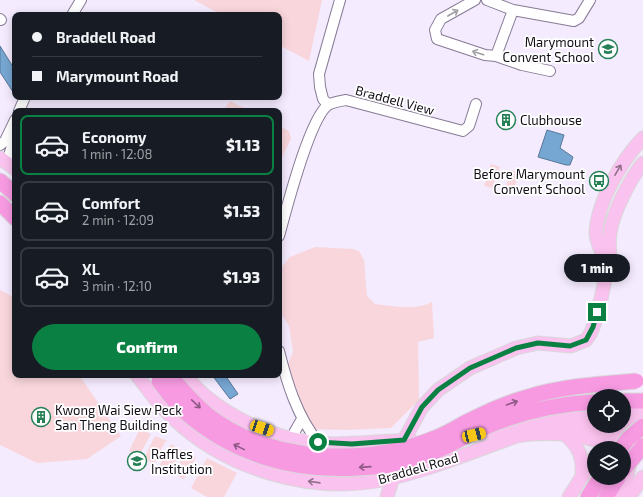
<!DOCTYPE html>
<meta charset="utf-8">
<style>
:root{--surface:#171b24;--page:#242831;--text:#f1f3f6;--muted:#9ea1a6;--line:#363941;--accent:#0b8043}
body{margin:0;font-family:"Exo 2",sans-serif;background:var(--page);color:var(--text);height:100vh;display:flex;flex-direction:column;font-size:15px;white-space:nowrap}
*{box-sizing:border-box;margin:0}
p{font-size:13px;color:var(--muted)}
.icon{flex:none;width:22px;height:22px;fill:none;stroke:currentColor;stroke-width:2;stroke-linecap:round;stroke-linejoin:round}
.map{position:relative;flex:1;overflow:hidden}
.details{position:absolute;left:12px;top:108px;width:270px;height:270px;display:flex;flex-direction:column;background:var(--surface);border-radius:8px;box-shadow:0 2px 10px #0003}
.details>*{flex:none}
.banner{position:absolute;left:12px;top:12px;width:270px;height:88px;border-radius:8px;box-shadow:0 2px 10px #0003;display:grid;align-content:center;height:88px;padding:0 20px;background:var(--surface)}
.fabs{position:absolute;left:587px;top:389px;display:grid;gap:8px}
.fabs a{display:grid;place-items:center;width:44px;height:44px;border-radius:50%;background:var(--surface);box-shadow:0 2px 10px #0003;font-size:20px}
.end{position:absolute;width:18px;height:18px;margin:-9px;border:5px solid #0b8043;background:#fff;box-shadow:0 0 0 2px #fff}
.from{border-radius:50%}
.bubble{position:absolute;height:28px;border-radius:14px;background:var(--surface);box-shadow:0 2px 10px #0003;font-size:13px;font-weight:800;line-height:28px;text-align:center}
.car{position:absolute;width:12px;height:24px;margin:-12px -6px;border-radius:5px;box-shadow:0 0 3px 1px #0007;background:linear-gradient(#f5c518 24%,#345 0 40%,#f5c518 0 76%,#345 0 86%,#f5c518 0)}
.banner b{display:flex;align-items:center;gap:14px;height:38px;font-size:15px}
.banner b+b{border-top:1px solid var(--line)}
.banner i{width:10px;height:10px;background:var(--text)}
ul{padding:7px 0 0;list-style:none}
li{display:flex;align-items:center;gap:12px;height:60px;margin:0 8px 6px;padding:0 12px;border:2px solid var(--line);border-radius:8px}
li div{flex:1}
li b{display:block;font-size:15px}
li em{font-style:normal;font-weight:800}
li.selected{border-color:var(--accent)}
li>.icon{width:36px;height:36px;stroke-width:1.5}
.button{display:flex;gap:8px;margin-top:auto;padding:8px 20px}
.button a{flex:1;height:46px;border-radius:24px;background:var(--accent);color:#fff;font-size:16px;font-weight:800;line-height:46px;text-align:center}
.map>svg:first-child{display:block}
</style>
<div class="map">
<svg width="643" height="497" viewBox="0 0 643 497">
<rect width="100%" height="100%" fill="#f4ebfe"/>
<path fill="#f8d6dc" d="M194,0H322L309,61L279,45V15H222Z
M230,101L250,111H223Z
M279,126L289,131L291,139L279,163Z
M491,164L500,167L492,188L484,186Z
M511,170L519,173L512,195L504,192Z
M315,247L353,249L359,251L364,260L367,296L375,304C392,306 416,311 432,302L434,338L418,342L419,400L391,428L346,430L309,429L285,371L293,352L289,326L279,310V270L290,257Z
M0,290L15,298V375H79L121,436L87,459L37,463L0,445Z
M140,429L151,434L139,456L129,451Z
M155,436L168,441L165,442L154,464L144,458Z
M171,444L181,450L170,472L159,466Z
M185,452L196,457L184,479L174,474Z
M207,458L237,473L224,497H207L191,488Z"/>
<path fill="#76a6d2" stroke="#58789a" d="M0,46L15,70V95L0,72Z
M547,130L564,135L560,148L573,157L570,165H566L538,157Z
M212,375H225L238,394L230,399Z"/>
<path fill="#f4ebfe" d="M18,97H35L39,103L36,111H24L17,101Z"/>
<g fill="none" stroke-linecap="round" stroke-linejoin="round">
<defs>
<path id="minor" d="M475,0L441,19L435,30L437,39L485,55L496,56L513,10
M487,0L513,10L574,21L579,18L590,0
M72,15L81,0
M0,19L1,20
M496,56L522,65L550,71
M328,105L323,99L320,87L319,74L340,0
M19,111L25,97
M0,145L5,141L15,120
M13,168L10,152L15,137
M279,236C286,211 309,119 328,105C333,102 340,101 346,100L463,131L469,126L476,104
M279,351C287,383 297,416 318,442
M291,438L302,419"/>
<path id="major" d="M0,158L15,169
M611,265C610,255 608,243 610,233C613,212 630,179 643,163
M137,375C148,390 160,407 174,419C227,469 310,494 382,480C428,471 473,451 517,436C533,433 548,433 564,434C594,437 611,449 643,442
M185,375C191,382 197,389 204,395C238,424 287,443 332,444C358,444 385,441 411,440
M558,419L594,415
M624,421L643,409
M482,433C498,430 517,423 533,423C564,422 596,425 620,445
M564,434C580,447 583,457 582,477
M604,443L619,426
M387,497L404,440L422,407L438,390L470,368L516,348L538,343L571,346L586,340C589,336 592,332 593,327C597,318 607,276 606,267C606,255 595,244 596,232C598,200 622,160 643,138
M569,497L594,458
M622,497L629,467L624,452
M629,497L643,477"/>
<path id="highway" d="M0,181L15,194
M0,203L15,218
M624,401H643
M588,497L600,478
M606,497L618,478"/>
</defs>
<use href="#minor" stroke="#877a96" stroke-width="12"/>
<use href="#major" stroke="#d9d8da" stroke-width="15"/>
<use href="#highway" stroke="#d9d8da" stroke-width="17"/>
<use href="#minor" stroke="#fff" stroke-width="10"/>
<use href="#major" stroke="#fac2ee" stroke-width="13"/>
<use href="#highway" stroke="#f79ae2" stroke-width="15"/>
<defs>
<path id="highway-bridge" d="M169,375C182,389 194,404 209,416C270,462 365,467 435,438C449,433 461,424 475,418C492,409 510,402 528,397C563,386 600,384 636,381
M159,381C167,392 176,404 186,413C234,455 295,472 357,468C371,467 386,467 399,463C415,459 431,454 445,447C458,441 470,433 483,428C518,413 556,404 594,402
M621,448L628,439L643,426
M624,469L643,446"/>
</defs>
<use href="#highway-bridge" stroke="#d9d8da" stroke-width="17" stroke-linecap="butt"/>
<use href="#highway-bridge" stroke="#f79ae2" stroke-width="15"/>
</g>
<defs><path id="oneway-shaft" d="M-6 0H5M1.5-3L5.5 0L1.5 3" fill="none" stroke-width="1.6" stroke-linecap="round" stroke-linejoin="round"/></defs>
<g stroke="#a09ea2">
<use href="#oneway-shaft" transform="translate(453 13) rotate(-30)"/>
<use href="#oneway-shaft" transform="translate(478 53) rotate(-162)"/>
</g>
<g stroke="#91708d">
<use href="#oneway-shaft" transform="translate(618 170) rotate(-60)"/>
<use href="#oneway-shaft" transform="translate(314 482) rotate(-172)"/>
</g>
<g stroke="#905a86">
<use href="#oneway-shaft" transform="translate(512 403) rotate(-19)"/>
<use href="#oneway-shaft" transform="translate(196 404) rotate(43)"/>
<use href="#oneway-shaft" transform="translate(239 447) rotate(-154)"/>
<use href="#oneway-shaft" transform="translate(365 467) rotate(176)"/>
</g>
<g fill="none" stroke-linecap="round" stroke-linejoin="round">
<path stroke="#0b8043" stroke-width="5" d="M318,442L352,444L404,440L422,407L438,390L470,368L516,348L538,343L570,346L586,340L593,327L597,312"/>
</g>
<defs>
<symbol id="school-ring" viewBox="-11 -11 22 22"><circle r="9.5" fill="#fff" stroke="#268056" stroke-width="1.5"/><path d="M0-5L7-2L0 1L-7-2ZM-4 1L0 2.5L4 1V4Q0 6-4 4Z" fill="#268056"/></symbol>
<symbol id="building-ring" viewBox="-11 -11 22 22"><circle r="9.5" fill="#fff" stroke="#268056" stroke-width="1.5"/><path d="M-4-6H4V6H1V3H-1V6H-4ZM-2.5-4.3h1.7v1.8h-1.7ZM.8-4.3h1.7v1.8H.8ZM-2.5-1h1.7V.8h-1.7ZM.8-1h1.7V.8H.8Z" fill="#268056"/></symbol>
<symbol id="bus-ring" viewBox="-11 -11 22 22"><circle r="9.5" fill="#fff" stroke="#268056" stroke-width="1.5"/><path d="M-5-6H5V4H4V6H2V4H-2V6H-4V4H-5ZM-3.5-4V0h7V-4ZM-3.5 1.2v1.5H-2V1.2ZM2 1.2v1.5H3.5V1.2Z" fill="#268056"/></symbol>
<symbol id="university-ring" viewBox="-11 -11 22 22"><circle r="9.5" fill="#fff" stroke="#268056" stroke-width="1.5"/><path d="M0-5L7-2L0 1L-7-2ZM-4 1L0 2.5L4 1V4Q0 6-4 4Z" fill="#268056"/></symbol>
</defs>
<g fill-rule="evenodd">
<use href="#school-ring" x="597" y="38" width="22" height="22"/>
<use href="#building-ring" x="495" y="109" width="22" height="22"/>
<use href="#bus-ring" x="588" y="170" width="22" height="22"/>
<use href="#building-ring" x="30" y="406" width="22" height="22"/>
<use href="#university-ring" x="126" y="450" width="22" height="22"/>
</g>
<g text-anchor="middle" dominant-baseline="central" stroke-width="3.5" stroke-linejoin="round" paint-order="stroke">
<g font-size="13" fill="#110c16" stroke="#fff" text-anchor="start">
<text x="594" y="42" text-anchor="end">Marymount<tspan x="594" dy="15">Convent School</tspan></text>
<text x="520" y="120">Clubhouse</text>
<text x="585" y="174" text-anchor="end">Before Marymount<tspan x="585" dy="15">Convent School</tspan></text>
<text x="55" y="410">Kwong Wai Siew Peck<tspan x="55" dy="15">San Theng Building</tspan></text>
<text x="151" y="454">Raffles<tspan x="151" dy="15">Institution</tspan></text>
</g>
<g font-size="13" fill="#110c16" stroke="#fff">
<text transform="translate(395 100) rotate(15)">Braddell View</text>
<text transform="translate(418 468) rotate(-16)">Braddell Road</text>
</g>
</g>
</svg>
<div class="fabs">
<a><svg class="icon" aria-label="locate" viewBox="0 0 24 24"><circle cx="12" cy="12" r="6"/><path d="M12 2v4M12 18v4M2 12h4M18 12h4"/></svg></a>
<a><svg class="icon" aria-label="layers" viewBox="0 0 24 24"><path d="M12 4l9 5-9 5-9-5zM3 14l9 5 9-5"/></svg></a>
</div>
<i class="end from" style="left:318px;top:442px"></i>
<i class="end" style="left:597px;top:312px"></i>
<div class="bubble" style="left:564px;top:254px;width:66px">1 min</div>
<i class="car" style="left:262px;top:428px;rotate:108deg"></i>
<i class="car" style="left:474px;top:435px;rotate:77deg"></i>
<div class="banner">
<b><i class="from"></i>Braddell Road</b>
<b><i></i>Marymount Road</b>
</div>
<section class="details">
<ul>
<li class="selected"><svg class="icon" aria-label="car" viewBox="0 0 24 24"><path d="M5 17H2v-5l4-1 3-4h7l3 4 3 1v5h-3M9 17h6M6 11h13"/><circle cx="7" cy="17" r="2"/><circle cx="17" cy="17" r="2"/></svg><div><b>Economy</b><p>1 min · 12:08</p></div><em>$1.13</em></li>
<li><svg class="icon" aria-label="car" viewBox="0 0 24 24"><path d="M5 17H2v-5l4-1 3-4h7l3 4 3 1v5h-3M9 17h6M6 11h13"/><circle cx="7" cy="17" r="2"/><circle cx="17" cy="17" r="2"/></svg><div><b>Comfort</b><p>2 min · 12:09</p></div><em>$1.53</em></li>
<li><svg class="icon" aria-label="car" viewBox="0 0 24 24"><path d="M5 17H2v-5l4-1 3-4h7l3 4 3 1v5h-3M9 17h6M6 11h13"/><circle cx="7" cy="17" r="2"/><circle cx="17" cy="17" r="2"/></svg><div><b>XL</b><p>3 min · 12:10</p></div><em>$1.93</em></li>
</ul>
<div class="button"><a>Confirm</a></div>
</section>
</div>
